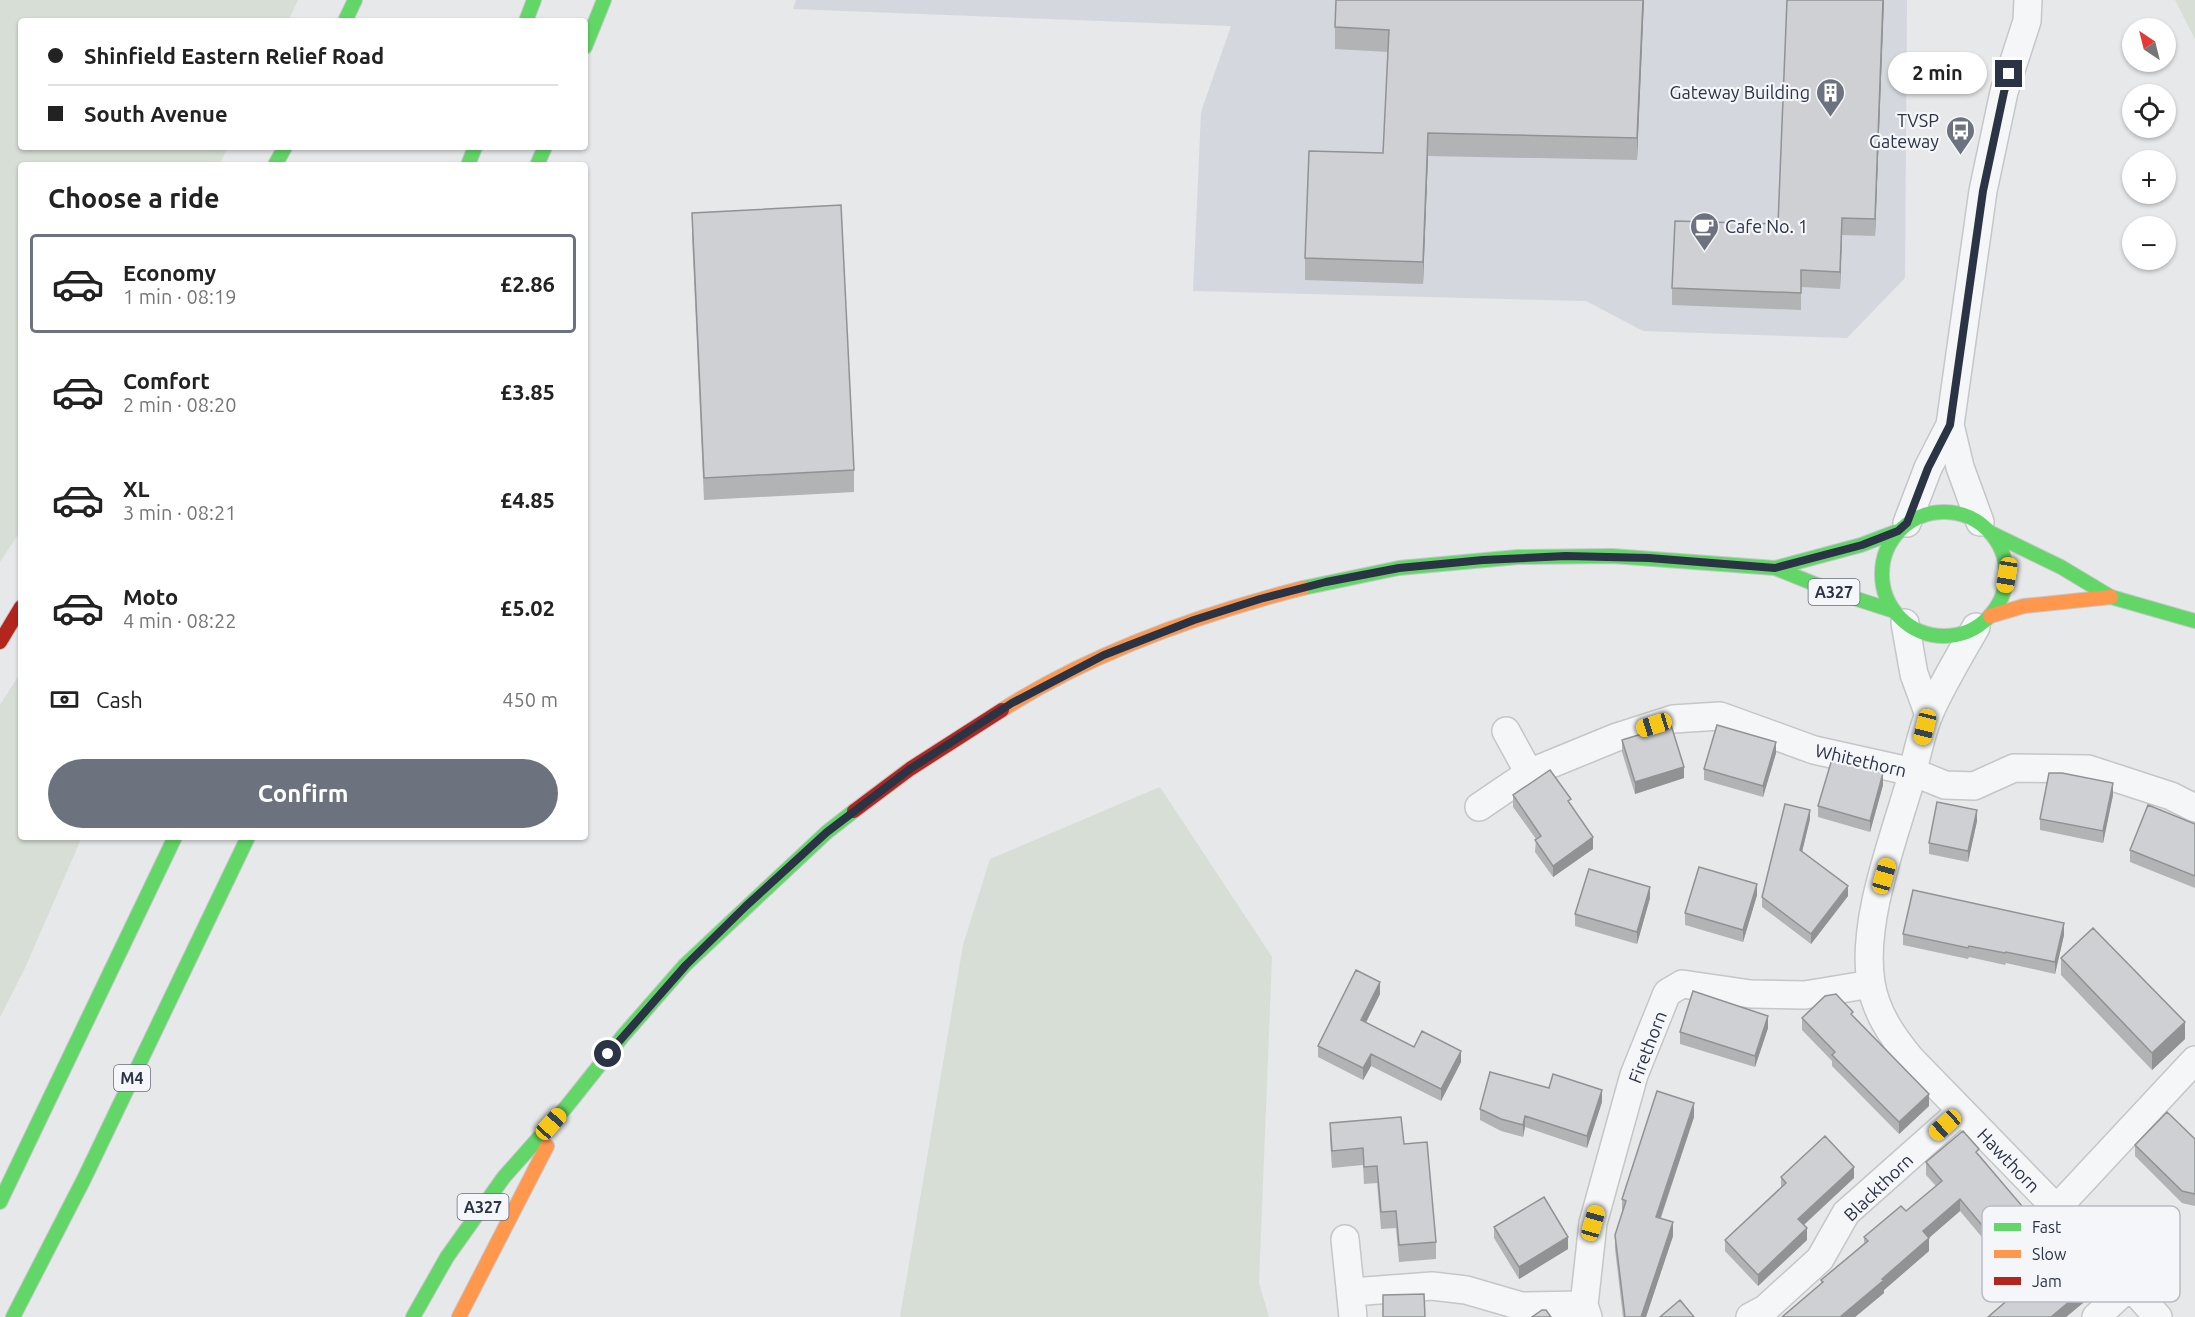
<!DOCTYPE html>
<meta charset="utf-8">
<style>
:root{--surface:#fff;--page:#f2f2f2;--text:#222;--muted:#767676;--line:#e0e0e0;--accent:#6c737f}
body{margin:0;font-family:Ubuntu,sans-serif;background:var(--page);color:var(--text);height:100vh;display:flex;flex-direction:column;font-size:22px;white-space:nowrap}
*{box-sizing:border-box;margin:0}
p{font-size:20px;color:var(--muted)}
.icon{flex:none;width:33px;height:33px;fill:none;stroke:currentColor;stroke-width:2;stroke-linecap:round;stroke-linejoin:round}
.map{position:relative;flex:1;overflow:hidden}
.panel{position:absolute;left:18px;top:162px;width:570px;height:678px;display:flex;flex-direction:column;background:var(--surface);border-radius:6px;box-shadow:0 2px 4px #0004}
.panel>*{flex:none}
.hud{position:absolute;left:18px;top:18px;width:570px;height:132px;border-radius:6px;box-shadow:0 2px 4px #0004;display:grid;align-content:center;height:132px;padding:0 30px;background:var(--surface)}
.needle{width:39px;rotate:325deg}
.tools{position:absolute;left:2122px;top:18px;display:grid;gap:12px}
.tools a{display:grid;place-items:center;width:54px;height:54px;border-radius:50%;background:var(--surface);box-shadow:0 2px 4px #0004;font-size:30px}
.end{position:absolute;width:27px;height:27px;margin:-14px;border:8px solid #2b3445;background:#fff;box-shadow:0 0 0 3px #fff}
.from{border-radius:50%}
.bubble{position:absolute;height:42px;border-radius:21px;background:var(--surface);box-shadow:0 2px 4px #0004;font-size:20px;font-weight:700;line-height:42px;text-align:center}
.car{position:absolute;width:18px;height:36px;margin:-18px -9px;border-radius:8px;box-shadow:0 0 4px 2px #0007;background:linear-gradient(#f5c518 24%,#345 0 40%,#f5c518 0 76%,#345 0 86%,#f5c518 0)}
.hud b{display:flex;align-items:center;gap:21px;height:57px;font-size:22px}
.hud b+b{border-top:2px solid var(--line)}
.hud i{width:15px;height:15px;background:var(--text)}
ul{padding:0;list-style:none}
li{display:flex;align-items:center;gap:18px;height:99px;margin:0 12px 9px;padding:0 18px;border:3px solid transparent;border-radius:6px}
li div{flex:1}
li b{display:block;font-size:22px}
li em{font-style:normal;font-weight:700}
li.on{border-color:var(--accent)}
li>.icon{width:54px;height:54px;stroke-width:1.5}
h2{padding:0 30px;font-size:27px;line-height:72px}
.pay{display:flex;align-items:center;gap:15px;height:66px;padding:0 30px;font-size:22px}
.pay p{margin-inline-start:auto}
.action{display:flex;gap:12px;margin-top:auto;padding:12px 30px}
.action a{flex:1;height:69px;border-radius:36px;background:var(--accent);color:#fff;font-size:24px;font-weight:700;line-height:69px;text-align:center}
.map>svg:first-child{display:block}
</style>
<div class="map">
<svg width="2195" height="1317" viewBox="0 0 2195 1317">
<rect width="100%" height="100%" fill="#e6e8ea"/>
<path fill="#d4d7dd" d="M796,0H1907L1905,278L1847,338L1643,331L1586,301L1193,291L1201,112L1231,26L793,9Z"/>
<path fill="#d6ded6" d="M0,0H298L288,21H21V147H228L219,165H21V530L0,562Z
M2175,0H2195V39Z
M21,672V837H82L25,968L0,1017V705Z
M1160,787L1272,957L1259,1283L1269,1317H900L963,945L990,859Z"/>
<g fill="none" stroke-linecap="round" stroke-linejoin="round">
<defs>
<path id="street" d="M1950,425L1960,467L1980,522
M1907,523L1928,468L1950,425L1983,191L2004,92L2027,21L2028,0
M1905,623L1914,674L1929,715
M1976,627C1960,655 1943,683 1930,712C1921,732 1916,760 1910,782C1893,841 1861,922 1871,983C1876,1013 1892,1036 1911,1059L2098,1251L2158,1317
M1506,731L1529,773
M1479,807L1529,773L1617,737L1673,719L1720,716L1814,750L1913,772L1945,785L1974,786L2014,768L2088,769L2171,796L2195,808
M2057,1208L2195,1060
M1345,1239L1353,1317
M1352,1292L1432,1286L1466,1290L1521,1306L1584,1305
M1588,1317L1584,1305L1593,1223L1634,1075L1667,993L1682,984L1751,994L1805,995L1871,984
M1750,1317L1765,1309L1820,1259L1846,1213L1961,1111
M2096,1317L2130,1286"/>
<path id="fast" d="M345,21L355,0
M526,21L534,0
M585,47L604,0
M275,165L285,147
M468,165L475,147
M537,165L545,147
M1882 574a62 62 0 1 1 124 0a62 62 0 1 1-124 0Z
M1991,533L2061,567L2111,597L2195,621
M1775,568L1861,545L1898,531
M1303,588L1399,568L1518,557L1612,556L1775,568L1832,591L1894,611
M0,1202L175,837
M13,1317L84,1179L248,837
M413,1317L447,1257L504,1177L567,1106L622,1037L685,965L827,832L854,811"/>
<path id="slow" d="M1990,616L2024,606L2111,597
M1002,710C1091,653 1201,614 1303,588
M459,1317L547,1146"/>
<path id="jam" d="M0,642L21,607
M854,811L910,769L1002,710"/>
</defs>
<use href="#street" stroke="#c4c6c8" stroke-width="30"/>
<use href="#fast" stroke="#c4c6c8" stroke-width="16"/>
<use href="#slow" stroke="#c4c6c8" stroke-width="16"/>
<use href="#jam" stroke="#c4c6c8" stroke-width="16"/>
<use href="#street" stroke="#f5f6f7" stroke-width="27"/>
<use href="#fast" stroke="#63d668" stroke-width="14"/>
<use href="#slow" stroke="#ff974d" stroke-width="14"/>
<use href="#jam" stroke="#b3261e" stroke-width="14"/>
</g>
<path fill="#b1b3b5" d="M1644,0L1637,160L1428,156L1423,284L1305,280V258L1383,153L1388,52L1335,49V27Z
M1884,0L1875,236L1842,235L1840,289L1801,287V310L1672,305V288L1778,224Z
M692,213L854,470V492L704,500L692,235Z
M1622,740L1684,778L1635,794L1622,752Z
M1776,753L1763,797L1704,780V769Z
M1883,785L1870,832L1818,817V806Z
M1513,795L1571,805L1593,849L1553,877L1535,852L1536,839L1513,807Z
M2113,795L2103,843L2040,830V819Z
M1810,819L1802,852L1848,896L1811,944L1762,907V897Z
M1977,821L1968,862L1929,854V843Z
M2195,824V888L2130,862V850Z
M1757,895L1743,942L1685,925V913Z
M1650,898L1637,944L1575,926V914Z
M1903,934L2064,935L2055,974L2006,963L2005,965L1969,957L1968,959L1903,945Z
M2061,958L2185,1039L2152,1070L2061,975Z
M1380,994L1366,1023L1414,1047L1461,1062L1441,1101L1371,1066L1363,1080L1318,1057V1046Z
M1853,1016L1929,1106L1899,1134L1832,1066V1061L1802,1030V1018Z
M1768,1028L1755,1067L1680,1044V1032Z
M1602,1102L1587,1148L1525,1127L1523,1137L1501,1131L1480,1120V1109Z
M1694,1117L1661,1218L1673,1236L1646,1317H1623L1615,1249V1235L1622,1213V1199Z
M1330,1123L1404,1144L1436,1242V1259L1399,1262L1396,1228L1381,1229L1377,1183L1364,1184L1363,1165L1332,1168L1330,1140Z
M2195,1139V1206L2182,1203L2135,1156V1145Z
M1979,1155L2051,1241L2089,1298L2066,1317H1988L2026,1284L1988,1240L1986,1242L1960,1211L1929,1238V1251L1884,1290V1293L1855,1317H1782L1821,1284V1280L1864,1243V1237L1906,1211L1936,1186L1926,1175V1162Z
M1781,1177L1854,1178L1804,1225L1807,1240L1758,1286L1725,1251V1240L1781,1188Z
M1494,1227L1568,1249L1519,1279L1494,1238Z"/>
<path fill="#909294" d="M1643,0H1644L1637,160V138Z
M1883,0H1884L1875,236V219Z
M1428,133V156L1423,284V262Z
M1842,218V235L1840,289V272Z
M1776,742V753L1763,797V786Z
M1684,767V778L1635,794V782Z
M1883,773V785L1870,832V821Z
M2113,783V795L2103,843V831Z
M1810,810V819L1800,860V850Z
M1977,810V821L1968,862V851Z
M1593,837V849L1553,877V866Z
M1757,884V895L1743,942V930Z
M1848,886V896L1811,944V934Z
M1650,887V898L1637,944V932Z
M2064,923V935L2055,974V962Z
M1380,982V994L1361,1032V1020Z
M1768,1016V1028L1755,1067V1056Z
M2185,1022V1039L2152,1070V1053Z
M1461,1051V1062L1441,1101V1089Z
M1371,1054V1066L1363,1080V1068Z
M1602,1090V1102L1587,1148V1136Z
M1929,1094V1106L1899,1134V1122Z
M1694,1103V1117L1656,1231V1217Z
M1525,1116V1127L1523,1137V1125Z
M1854,1167V1178L1798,1230V1219Z
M1960,1199V1211L1923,1243V1231Z
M1673,1222V1236L1646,1317H1641Z
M1988,1227V1240L1986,1242V1230Z
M1807,1228V1240L1758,1286V1275Z
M1568,1237V1249L1519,1279V1267Z
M1929,1238V1251L1884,1290V1293L1855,1317H1840L1882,1279Z
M2089,1285V1298L2066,1317H2051Z"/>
<path fill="#ced0d3" stroke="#909294" stroke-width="1.5" d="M1336,0H1643L1637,138L1428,133L1423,262L1305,258L1309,151L1383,153L1389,30L1335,27Z
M1787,0H1883L1875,219L1842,218L1840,272L1801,270V293L1672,288L1675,221L1778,224Z
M841,205L854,470L704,478L692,213Z
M1671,725L1684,767L1635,782L1622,740Z
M1717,725L1776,742L1763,786L1704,769Z
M1832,759L1883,773L1870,821L1818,806Z
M1550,770L1571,799L1568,801L1593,837L1553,866L1535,840L1541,836L1513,795Z
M2049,773H2062L2113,783L2103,831L2040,819Z
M1937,802L1977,810L1968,851L1929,843Z
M1785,804L1810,810L1800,850L1848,886L1811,934L1762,897Z
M2148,805L2195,824V876L2130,850Z
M1699,867L1757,884L1743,930L1685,913Z
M1589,869L1650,887L1637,932L1575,914Z
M1913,890L2064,923L2055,962L2006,952L2005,953L1969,946L1968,948L1903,934Z
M2093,928L2185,1022L2152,1053L2061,958Z
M1356,970L1380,982L1361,1020L1414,1047L1422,1031L1461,1051L1441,1089L1371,1054L1363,1068L1318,1046Z
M1693,991L1768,1016L1755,1056L1680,1032Z
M1836,994L1853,1012L1851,1014L1929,1094L1899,1122L1832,1055L1835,1052L1802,1018L1825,996Z
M1490,1072L1549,1088L1553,1074L1602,1090L1587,1136L1525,1116L1523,1125L1501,1119L1480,1109Z
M1657,1091L1694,1103L1656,1217L1673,1222L1641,1317H1625L1615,1235L1626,1201L1622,1199Z
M2167,1112L2195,1139V1194L2182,1191L2135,1145Z
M1401,1117L1404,1144L1427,1142L1436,1242L1399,1245L1396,1211L1381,1212L1377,1166L1364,1167L1363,1148L1332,1151L1330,1123Z
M1963,1131L1979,1149L1976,1152L2033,1219L2036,1216L2051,1234L2048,1237L2089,1285L2051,1317H1988L2032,1279L1988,1227L1986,1230L1960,1199L1923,1231L1929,1238L1882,1279L1884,1280L1840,1317H1782L1823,1282L1821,1280L1868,1241L1864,1237L1901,1206L1906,1211L1942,1181L1926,1162Z
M1825,1136L1854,1167L1798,1219L1807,1228L1758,1275L1725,1240L1786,1183L1781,1177Z
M1544,1197L1568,1237L1519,1267L1494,1227Z
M1424,1294L1425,1317H1383V1295Z
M1680,1300L1694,1317H1660Z
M1542,1310H1546L1551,1317H1532Z"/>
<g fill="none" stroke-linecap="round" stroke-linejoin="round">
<path stroke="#2b3445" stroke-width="8" d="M608,1054L686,965L746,906L827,832L910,769L1012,703L1104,655L1194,620L1260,599L1326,582L1399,568L1483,560L1566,556L1649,558L1775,568L1862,545L1898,531L1907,523L1928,468L1950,425L1983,191L2004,92L2009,74"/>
</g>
<defs>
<symbol id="building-pin" viewBox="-11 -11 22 30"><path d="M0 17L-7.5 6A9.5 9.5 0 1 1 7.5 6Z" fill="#6c737f" stroke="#f4f6f9"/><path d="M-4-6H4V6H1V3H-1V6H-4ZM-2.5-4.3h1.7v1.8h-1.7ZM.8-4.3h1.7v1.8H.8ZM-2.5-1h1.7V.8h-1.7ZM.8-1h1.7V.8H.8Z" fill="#fff"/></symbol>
<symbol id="bus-pin" viewBox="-11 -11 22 30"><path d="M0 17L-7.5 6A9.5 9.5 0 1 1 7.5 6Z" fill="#6c737f" stroke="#f4f6f9"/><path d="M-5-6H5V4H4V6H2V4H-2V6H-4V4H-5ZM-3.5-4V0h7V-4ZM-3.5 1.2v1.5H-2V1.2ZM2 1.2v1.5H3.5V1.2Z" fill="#fff"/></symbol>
<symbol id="cafe-pin" viewBox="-11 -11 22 30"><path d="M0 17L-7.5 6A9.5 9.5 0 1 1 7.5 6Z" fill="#6c737f" stroke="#f4f6f9"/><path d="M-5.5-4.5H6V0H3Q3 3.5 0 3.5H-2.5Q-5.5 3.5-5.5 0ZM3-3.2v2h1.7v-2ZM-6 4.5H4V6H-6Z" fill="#fff"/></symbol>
</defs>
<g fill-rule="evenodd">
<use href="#building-pin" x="1814" y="76" width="33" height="45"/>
<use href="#bus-pin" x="1944" y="114" width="33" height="45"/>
<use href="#cafe-pin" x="1688" y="210" width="33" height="45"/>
</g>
<g text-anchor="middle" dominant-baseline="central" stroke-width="4.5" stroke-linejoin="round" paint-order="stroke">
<g fill="#f4f6f9" stroke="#676e7b" stroke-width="1.5">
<rect x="1808.5" y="579" width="51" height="26" rx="4.5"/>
<rect x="114" y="1065" width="36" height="26" rx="4.5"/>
<rect x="457.5" y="1194" width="51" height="26" rx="4.5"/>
</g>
<g font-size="16" font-weight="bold" fill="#2b3445">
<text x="1834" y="592">A327</text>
<text x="132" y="1078">M4</text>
<text x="483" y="1207">A327</text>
</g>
<g font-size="18" fill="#2b3445" stroke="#f4f6f9" text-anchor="end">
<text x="1810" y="92">Gateway Building</text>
<text x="1939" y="120">TVSP<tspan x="1939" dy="21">Gateway</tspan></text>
<text x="1725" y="226" text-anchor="start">Cafe No. 1</text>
</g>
<g font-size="18" fill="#2b3445" stroke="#f4f6f9">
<text transform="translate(1861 760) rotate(13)">Whitethorn</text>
<text transform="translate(1647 1047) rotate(-69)">Firethorn</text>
<text transform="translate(2009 1160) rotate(46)">Hawthorn</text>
<text transform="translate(1878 1187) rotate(-44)">Blackthorn</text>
</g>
</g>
<rect x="1982" y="1206" width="198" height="96" rx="9" fill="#f4f6f9" stroke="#b8bcc3" stroke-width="1.5"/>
<rect x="1994" y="1223" width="27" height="8" fill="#63d668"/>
<rect x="1994" y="1250" width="27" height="8" fill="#ff974d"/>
<rect x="1994" y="1277" width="27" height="8" fill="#b3261e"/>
<g font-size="16" fill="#2b3445">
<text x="2032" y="1233">Fast</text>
<text x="2032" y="1260">Slow</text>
<text x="2032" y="1287">Jam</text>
</g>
</svg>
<div class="tools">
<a><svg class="needle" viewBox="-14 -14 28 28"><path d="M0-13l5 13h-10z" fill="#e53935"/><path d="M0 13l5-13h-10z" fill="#767676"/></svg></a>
<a><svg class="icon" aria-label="locate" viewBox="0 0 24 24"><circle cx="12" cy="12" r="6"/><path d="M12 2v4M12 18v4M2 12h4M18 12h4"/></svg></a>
<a>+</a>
<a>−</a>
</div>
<i class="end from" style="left:608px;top:1054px"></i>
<i class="end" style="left:2009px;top:74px"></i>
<div class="bubble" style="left:1888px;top:52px;width:99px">2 min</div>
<i class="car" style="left:2007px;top:575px;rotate:189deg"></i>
<i class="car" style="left:1654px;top:725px;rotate:253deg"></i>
<i class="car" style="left:1925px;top:727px;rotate:194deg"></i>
<i class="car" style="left:1884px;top:876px;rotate:16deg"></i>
<i class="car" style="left:551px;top:1124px;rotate:42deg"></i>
<i class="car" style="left:1945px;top:1125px;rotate:228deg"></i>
<i class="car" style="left:1593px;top:1223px;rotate:16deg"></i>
<div class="hud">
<b><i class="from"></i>Shinfield Eastern Relief Road</b>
<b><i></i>South Avenue</b>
</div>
<section class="panel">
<h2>Choose a ride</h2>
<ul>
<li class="on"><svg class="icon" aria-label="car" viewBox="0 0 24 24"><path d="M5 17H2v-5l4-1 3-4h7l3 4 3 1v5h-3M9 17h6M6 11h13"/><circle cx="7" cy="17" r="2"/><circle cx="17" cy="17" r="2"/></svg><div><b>Economy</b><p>1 min · 08:19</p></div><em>£2.86</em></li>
<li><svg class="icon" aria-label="car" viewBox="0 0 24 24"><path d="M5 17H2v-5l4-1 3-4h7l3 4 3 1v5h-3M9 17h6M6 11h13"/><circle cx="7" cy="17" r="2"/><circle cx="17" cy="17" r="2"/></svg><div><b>Comfort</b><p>2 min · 08:20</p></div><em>£3.85</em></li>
<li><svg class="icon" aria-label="car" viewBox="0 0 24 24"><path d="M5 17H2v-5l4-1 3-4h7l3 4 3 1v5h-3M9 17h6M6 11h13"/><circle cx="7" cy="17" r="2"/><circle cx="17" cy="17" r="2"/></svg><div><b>XL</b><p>3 min · 08:21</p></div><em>£4.85</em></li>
<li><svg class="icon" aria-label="car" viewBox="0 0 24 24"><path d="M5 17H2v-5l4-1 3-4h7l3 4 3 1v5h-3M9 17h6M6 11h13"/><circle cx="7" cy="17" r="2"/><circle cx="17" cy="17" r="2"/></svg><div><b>Moto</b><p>4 min · 08:22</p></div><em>£5.02</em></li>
</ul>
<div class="pay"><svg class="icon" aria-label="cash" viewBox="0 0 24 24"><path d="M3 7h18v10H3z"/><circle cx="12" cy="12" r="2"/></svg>Cash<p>450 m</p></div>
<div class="action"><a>Confirm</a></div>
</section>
</div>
